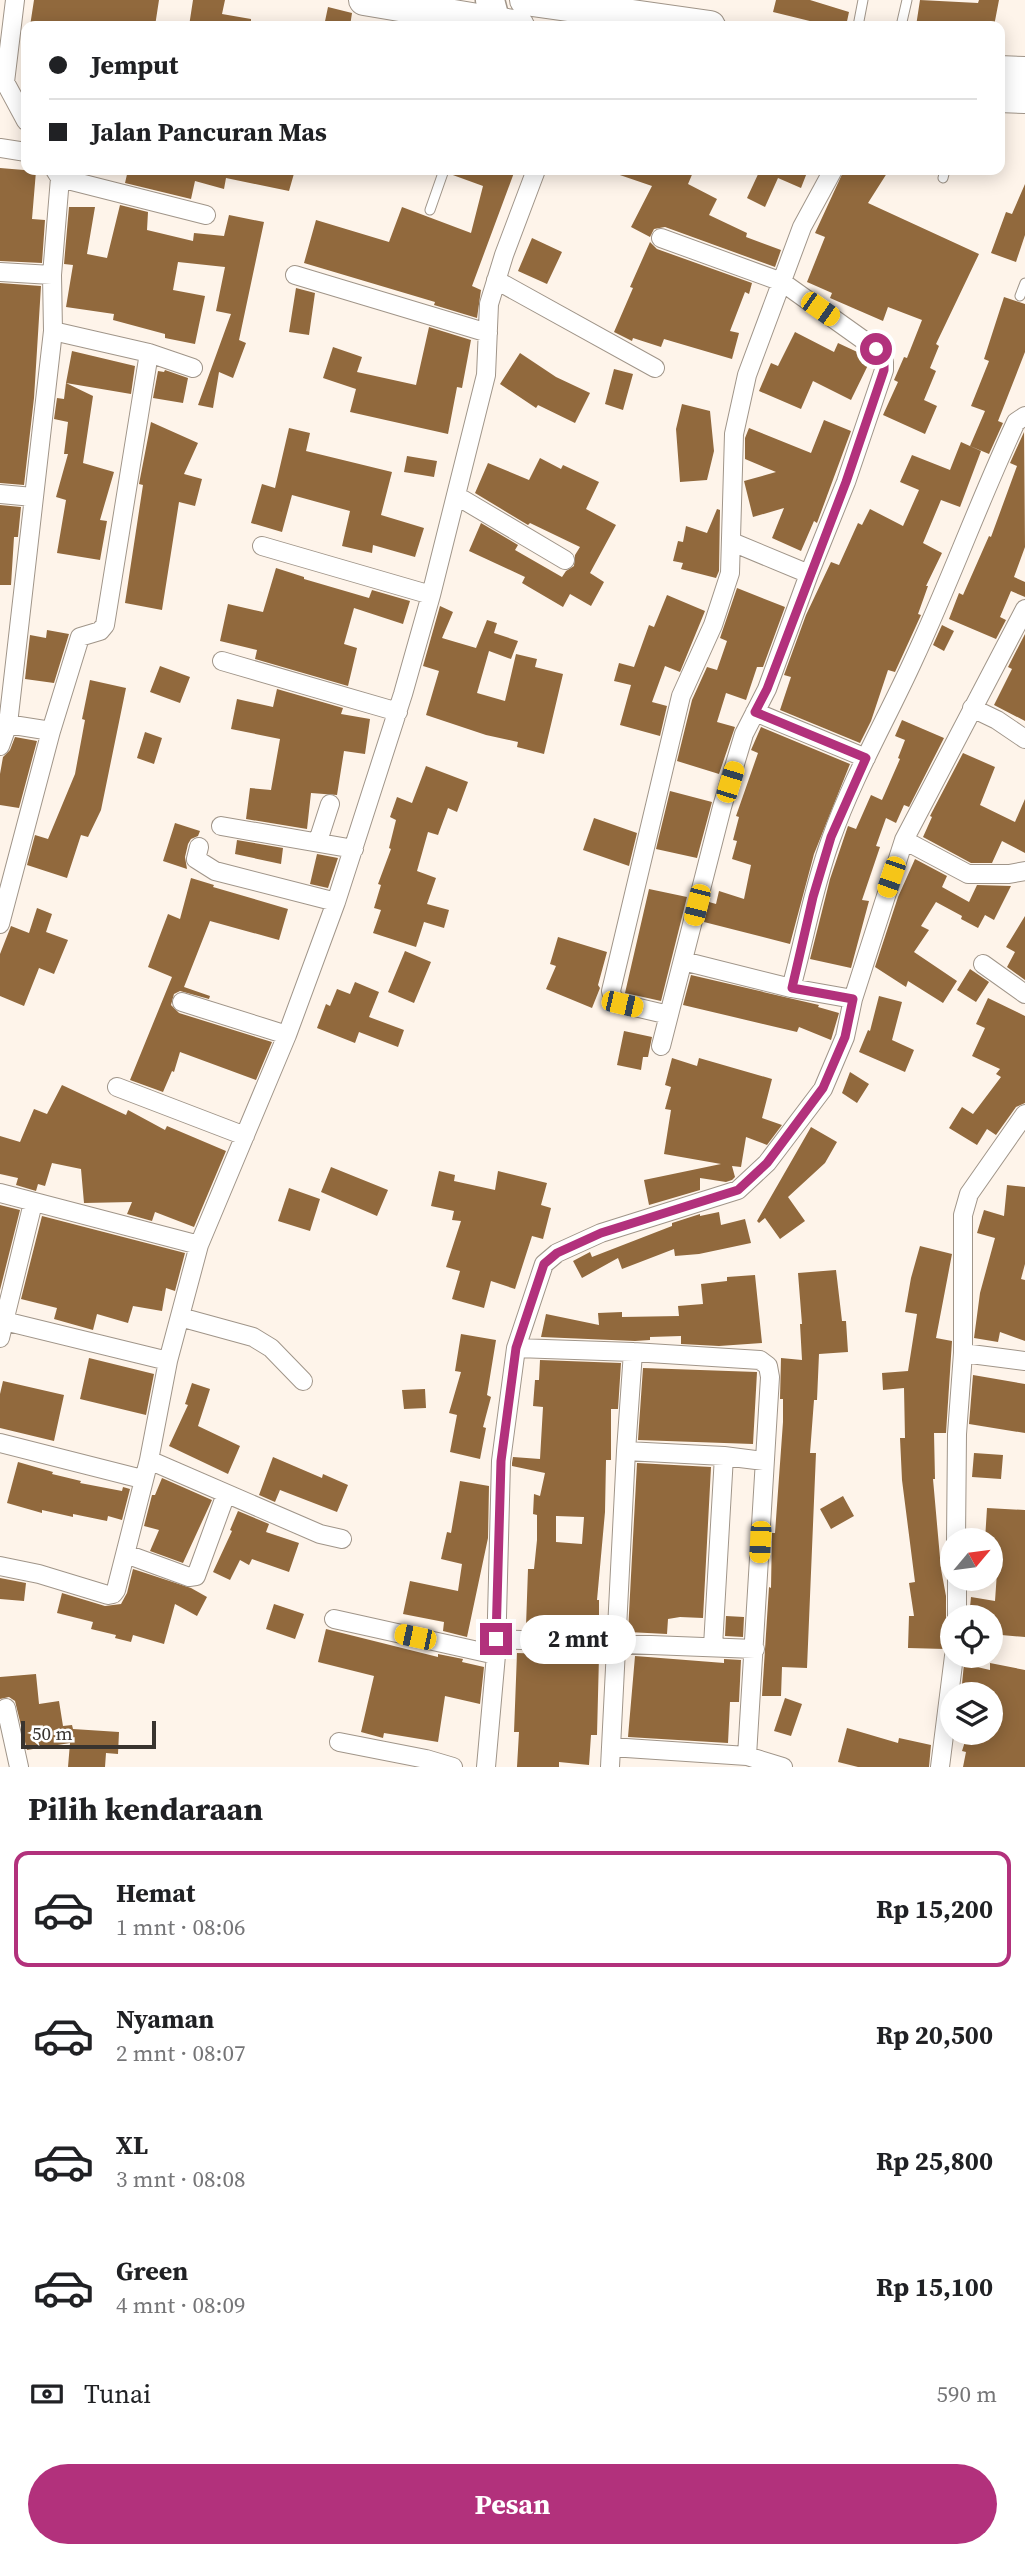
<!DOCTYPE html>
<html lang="id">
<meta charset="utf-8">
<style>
:root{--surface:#fff;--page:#f6f6f6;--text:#202124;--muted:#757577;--line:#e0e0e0;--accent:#b2317c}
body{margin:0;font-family:"Source Serif 4",serif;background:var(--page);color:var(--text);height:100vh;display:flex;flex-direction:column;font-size:26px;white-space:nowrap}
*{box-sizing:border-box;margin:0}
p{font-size:23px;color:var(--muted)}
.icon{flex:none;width:38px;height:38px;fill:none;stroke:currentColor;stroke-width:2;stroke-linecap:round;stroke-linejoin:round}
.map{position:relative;height:1767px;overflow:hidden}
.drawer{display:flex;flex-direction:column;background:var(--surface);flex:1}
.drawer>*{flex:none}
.top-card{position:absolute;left:21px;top:21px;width:984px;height:154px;border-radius:14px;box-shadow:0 4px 18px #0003;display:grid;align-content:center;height:154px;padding:0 28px;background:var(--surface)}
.needle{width:46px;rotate:61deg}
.fabs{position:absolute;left:940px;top:1528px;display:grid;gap:14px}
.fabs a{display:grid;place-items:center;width:63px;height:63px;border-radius:50%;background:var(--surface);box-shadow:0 4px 18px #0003;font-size:35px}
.scale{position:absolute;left:21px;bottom:18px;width:135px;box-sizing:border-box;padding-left:7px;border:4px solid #39342f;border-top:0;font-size:19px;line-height:24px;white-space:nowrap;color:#39342f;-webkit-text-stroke:5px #fff;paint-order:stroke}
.end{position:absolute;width:32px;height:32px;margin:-16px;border:9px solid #b2317c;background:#fff;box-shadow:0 0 0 4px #fff}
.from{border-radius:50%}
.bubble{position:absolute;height:49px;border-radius:24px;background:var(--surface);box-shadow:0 4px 18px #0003;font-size:23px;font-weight:700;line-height:49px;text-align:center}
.car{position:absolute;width:21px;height:42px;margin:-21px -10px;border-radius:9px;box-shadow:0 0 5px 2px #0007;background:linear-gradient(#f5c518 24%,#345 0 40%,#f5c518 0 76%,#345 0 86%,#f5c518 0)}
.top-card b{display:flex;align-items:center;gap:24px;height:66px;font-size:26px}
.top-card b+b{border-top:2px solid var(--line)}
.top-card i{width:18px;height:18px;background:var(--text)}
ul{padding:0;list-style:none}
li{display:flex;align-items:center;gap:21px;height:116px;margin:0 14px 10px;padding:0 14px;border:4px solid transparent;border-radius:14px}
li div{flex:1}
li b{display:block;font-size:26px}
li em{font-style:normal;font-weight:700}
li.selected{border-color:var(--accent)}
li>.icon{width:63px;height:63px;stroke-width:1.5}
h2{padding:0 28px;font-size:32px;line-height:84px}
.pay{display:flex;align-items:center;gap:18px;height:77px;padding:0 28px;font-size:26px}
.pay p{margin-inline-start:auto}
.action{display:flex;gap:14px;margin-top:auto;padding:14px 28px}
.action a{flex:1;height:80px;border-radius:42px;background:var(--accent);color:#fff;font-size:28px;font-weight:700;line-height:80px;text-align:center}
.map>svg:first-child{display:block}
</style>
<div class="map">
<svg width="1025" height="1767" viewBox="0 0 1025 1767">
<rect width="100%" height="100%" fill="#fef4ea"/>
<path fill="#91693d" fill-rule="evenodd" d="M34,0H159L155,26H30Z
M193,0H225L222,14L251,19V26H189Z
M776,0H810L849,12L846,26L822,24L773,12Z
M920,0L978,3L979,0H999L994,26H916Z
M328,7L352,13L350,26H324Z
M0,168L36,171L32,219L45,220L42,263L0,261Z
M128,170H295L289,191L226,178L224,189L195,181L191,199L125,183Z
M451,170H515L472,286L481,290L477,318L434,305L435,302L304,263L316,220L389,242L402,207L471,233L483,186L450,174Z
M612,170H694L688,184L717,199L709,215L747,233L746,237L781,250L775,267L665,227L654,229L650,237L631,227L652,186L611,172Z
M760,170H808L801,188L778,178L765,207L747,198Z
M844,170H889L868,203L979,254L936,344L939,346L930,368L936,371L924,400L937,406L925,434L883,415L898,382L894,380L904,357L907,358L922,320L888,307L883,321L830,298L832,293L807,282L825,237L815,233Z
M1025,184V235L1016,262L991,253L1006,212L1012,214Z
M120,205L148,212L147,230L193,241L194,233L224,236L229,215L264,222L239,340L246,343L233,378L219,372L213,408L198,405L231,314L216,311L225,267L178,262L173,290L205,296L195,344L165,338V334L113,320L114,314L66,307L73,265L64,264L69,207H95L87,254L107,258Z
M532,238L562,252L547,284L518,271Z
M650,242L657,249L752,283L749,294L745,292L730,331L739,333L732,359L664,339L661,347L633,338L632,341L614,332L633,288L630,287Z
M0,283L41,286L34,398L24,485L0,483Z
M296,288L315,293L309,335L289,332Z
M1004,297L1025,304V352L998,421L1003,423L989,454L970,446L985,411L971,406L989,361L984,359Z
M429,327L471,340L462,388L457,387L448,434L350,412L356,389L323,378L333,347L362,357L357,372L416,385Z
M795,332L834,352L838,343L868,357L870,361L851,400L813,381L801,409L759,391L771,363L778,366Z
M72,351L135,366L131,394L66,383Z
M520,353L556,377L590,393L575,423L538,405L536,408L500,384Z
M614,369L633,374L623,410L605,404Z
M165,370L188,378L183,403L153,398L158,371L164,372Z
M66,383L93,396L83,463L114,472L100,520L107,521L100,560L57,553L66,500L56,497L68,454H64L68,422L54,419L57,398L64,399Z
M682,404L710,411L714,451L707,480L680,482L676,429Z
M824,420L851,431L817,523L814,521L801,551L772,538L784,508L753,517L744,481L776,472L745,459V438L749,428L811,453Z
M151,422L198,443L184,474L202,479L195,506L179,502L162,610L125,603L143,485L139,484Z
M289,428L310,433L306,451L392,472L381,515L424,528L415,557L373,545L372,553L342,546L350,511L292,495L282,532L251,523L262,484L275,488Z
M1024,432L1025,547L1014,577L1025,582V597L1011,591L1000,617L1006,620L996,639L949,619L959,593L963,595L989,536L991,537L1017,466L1010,463Z
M961,442L981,451L960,507L941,500L923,543L942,553L926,586H928L918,614L921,615L895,672L888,670L871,721L860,743L780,710L791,677L784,675L806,615L831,562L839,565L858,523L862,525L870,509L903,526L919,490L900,482L912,455L950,470Z
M407,456L437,461L434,477L404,472Z
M540,458L561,469L563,465L599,482L586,509L616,525L590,573L604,582L591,606L570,594L563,607L522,583L525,577L469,551L481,523L518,545L515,550L562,577L566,571L574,566L575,555L580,547L530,523L528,525L475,493L488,463L529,480Z
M0,505L21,507L18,537H14L11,585H0Z
M717,509L720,510L719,571L716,578L681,569L683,563L673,561L678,541L683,542L686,526L707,533Z
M276,568L304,577V579L369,598L372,590L410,601L403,624L354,608L344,644L357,648L348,686L255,659L257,650L220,641L228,604L263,612Z
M737,588L785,607L763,667H757L746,700L726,693L717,722L735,727L719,774L677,761L692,700L707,667L717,670L727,641L720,638Z
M667,595L705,611L680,672L665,666L652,702L667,706L660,736L620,725L631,685L614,681L619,663L634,667L649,625L654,627Z
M440,606L453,612L442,638L476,648L487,620L497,623L494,633L518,641L511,659L489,651L477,693L505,701L516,654L537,659L535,667L563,674L544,754L517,747L518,742L486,735L426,715L439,671L423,666Z
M942,625L954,631L944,651L933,645Z
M47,630L69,634L54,683L25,679L30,635L46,638Z
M1025,634V721L994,705L1012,669L1008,667Z
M160,666L190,677L180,703L150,692Z
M90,680L126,688L101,810L88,837L81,835L67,878L27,865L35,835L48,839L75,774L85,720L82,719Z
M277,689L343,708L341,714L370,719L365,754L344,751L337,795L311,793L307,829L246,819L250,788L271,790L280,739L231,729L237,699L273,707Z
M902,720L944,738L909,807L904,805L896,823L886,818L876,846L880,847L862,900L869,901L851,968L810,959L830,879L848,826L856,829L871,795L882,800L900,759L898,758L905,740L895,736Z
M761,727L850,764L814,854L790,944L704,922L709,902L716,904L719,891L744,899L751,865L732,859L737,841L733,840L739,817L736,816L758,753L751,750Z
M145,732L162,738L154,764L137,758Z
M15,737L37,741L19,808L0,805V774L3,757L10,750Z
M963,753L995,767L980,805L1015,822L1025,799V853L1002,841L992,863H971L923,837L932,817L930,816Z
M426,766L468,782L457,812L448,808L438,835L428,832L417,871L436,878L427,904L449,910L444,928L424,922L416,947L373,933L381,910L374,908L381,885L378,884L391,849L389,848L396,820L390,817L397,797L412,803Z
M670,791L712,802L697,858L656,849Z
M594,818L637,833L629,866L583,850Z
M175,823L200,831L198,836L191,839L188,844L185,857L187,869L163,861Z
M237,840L283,848L281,864L235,854Z
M317,854L338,858L328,888L310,884Z
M915,859L947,876L942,887L969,902L977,885L1011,886L994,920L985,915L978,928L961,919L962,916L936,902L921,926L929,930L914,952L957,981L943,1003L908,981L906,987L875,967L898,897Z
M191,878L214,885L213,887L288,909L279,940L210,921L184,987L210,996L209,999L180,991L174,994L171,1005L179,1013L272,1042L256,1080L180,1052L174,1072L172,1071L163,1092L130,1080L172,977L148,967L168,914L180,919Z
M649,889L687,897L661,1001L625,993Z
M37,908L52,914L46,932L68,940L54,974L39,968L24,1006L0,996V954L11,926L29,933Z
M1025,916V980L1007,967L1015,952L1006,947Z
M558,937L607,952L598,985L600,988L592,1008L546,989L556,966L550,964Z
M405,951L431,962L414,1003L388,992Z
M970,969L989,982L976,1002L957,990Z
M691,975L819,1005L818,1007L839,1013L831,1040L799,1027L797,1032L683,1005Z
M355,982L379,992L369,1017L404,1030L398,1047L359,1032L355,1043L317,1028L326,1004L330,1006L337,989L350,994Z
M879,996L902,1002L892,1040L914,1050L905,1072L859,1052L868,1030L870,1031Z
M988,998L1025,1016V1103L1016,1107L996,1135L987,1129L977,1145L949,1128L962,1107L973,1114L1001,1077L996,1074L1000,1069L972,1056L985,1028L976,1024Z
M624,1031L652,1037L648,1057H643L641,1070L617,1065Z
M672,1058L697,1066L699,1058L772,1079L762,1118L782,1125L767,1145L746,1137L741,1167L732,1166L735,1177L732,1180L726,1182L700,1178V1190L649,1205L644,1180L721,1164L664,1154L671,1110L665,1109L671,1087L665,1085Z
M850,1072L869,1084L857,1103L842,1093Z
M62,1085L126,1115L128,1110L165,1130L167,1126L226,1151L194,1227L155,1212L152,1221L127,1214L132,1202L84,1203L81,1169L52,1163L45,1186L38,1184L36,1191L16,1185L18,1178L0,1174V1136L20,1142L34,1109L47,1114Z
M811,1127L837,1142L825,1163L788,1197L805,1221L780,1239L765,1218L759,1223L757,1221Z
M331,1167L388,1190L377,1216L321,1192Z
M439,1171L455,1175L454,1181L495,1190L498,1171L547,1183L541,1205L551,1208L543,1239L532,1236L515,1289L491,1281L484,1308L452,1299L460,1271L446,1267L461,1221L452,1220L454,1211L431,1206Z
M1007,1185L1025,1187V1264L1021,1279L1025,1280V1341L1000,1332L998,1342L974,1338L980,1293L995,1238L977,1233L984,1210L1004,1216Z
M289,1188L320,1199L310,1231L278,1221Z
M0,1205L20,1210L0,1290Z
M719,1212L721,1225L745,1219L751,1243L699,1254L675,1256L674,1249L622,1269L618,1258L582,1278L573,1261L590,1252L592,1257L672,1226V1223L700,1214V1216Z
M42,1216L185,1253L175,1291L166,1288L162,1311L133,1306L128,1323L97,1314L93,1330L54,1319L57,1308L21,1299Z
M920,1246L952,1254L936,1338L952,1341L946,1433H934L935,1479H933L941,1569L946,1596V1617L949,1625V1646L945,1649L908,1648L909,1616H914L909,1583L915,1582L902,1480L900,1438H905L904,1388L883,1390L882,1373L908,1371L917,1314L905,1312L911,1278Z
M836,1270L842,1321H846L848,1352L819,1354L817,1400H814L810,1453H816L807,1668L782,1667L781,1696H762L769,1587L771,1588L772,1533H775L783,1422V1399H780L781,1358L802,1360L800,1324H802L798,1273Z
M755,1275L762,1343L719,1346L681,1344V1336L650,1337V1340L635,1341L541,1337L546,1314L599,1325L598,1313L622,1312V1317L679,1316L678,1306L703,1304L701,1284L727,1281V1277Z
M461,1334L496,1340L487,1395L491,1397L483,1427L486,1428L480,1459L450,1452L457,1415L449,1413L461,1372L455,1371Z
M89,1358L154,1374L146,1415L80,1399Z
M540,1360L621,1363L618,1409H611V1460H606L605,1512L597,1600H599V1628L526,1626L528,1569H534L537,1540V1515L533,1514L534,1494L540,1496L545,1473L512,1466V1463L513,1457L540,1459L543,1407L533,1406L535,1380H539ZM556,1516L584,1517L582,1544L556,1542Z
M643,1368L757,1372L753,1444L638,1440Z
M973,1375L1025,1384V1433L969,1424Z
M3,1381L64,1395L54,1441L0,1428V1394Z
M192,1383L210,1389L198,1426L240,1446L228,1474L169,1446L188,1405L185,1404Z
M425,1389L426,1408L404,1409L402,1390Z
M974,1453L1003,1455L1001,1479L972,1477Z
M273,1457L322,1478L323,1474L348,1485L337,1512L280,1490L275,1502L259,1495Z
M18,1462L53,1472L52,1474L81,1481L80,1483L122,1491L123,1487L130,1489L122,1520L108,1516L107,1521L73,1514V1517L42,1510V1513L7,1503Z
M637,1463L711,1467L703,1618L680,1617L668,1619L667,1634L628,1632Z
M162,1478L212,1500L183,1563L150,1551L159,1530L144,1526L152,1495H155Z
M460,1481L489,1486L488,1538L467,1637L443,1631L444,1622L403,1614L410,1581L458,1591L462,1564L441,1559L447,1532L451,1533Z
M843,1496L854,1516L831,1529L820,1509Z
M987,1508L1025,1510V1637L990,1634V1617H969L971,1597L995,1601L997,1572L990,1571V1540H985Z
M238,1511L269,1524L266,1532L299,1543L289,1572L252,1559L249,1565L240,1560L230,1580L213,1572L232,1531L230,1530Z
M133,1569L191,1588L207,1597L197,1616L175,1604L164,1644L133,1635L131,1642L115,1638L116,1635L91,1629L93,1622L57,1613L62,1593L105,1606L121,1604L127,1593Z
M0,1578L26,1583L24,1601L0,1599Z
M274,1604L304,1614L295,1639L266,1629Z
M726,1616L744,1617L743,1637L725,1636Z
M326,1629L438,1657V1654L463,1659L462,1662L484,1667L480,1704L445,1696L438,1742L384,1733L383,1738L361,1732L374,1676L318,1662Z
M517,1653L599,1656L597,1735H591L589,1765L559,1762V1767H517L519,1732H514Z
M635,1656L724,1663V1659L741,1660L739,1702H730L728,1743L628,1737Z
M990,1663L1025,1670V1767H963L966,1752L962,1751L968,1732H990V1694H961L964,1664L990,1670Z
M36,1674L39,1704L59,1701L63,1726L72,1725L73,1729L119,1732L118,1754L106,1753L105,1767H68L70,1743L27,1750L15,1701L9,1697L0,1699V1677Z
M785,1698L802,1704L791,1736L774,1731Z
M847,1728L898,1743L899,1738L931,1745L929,1767H858L838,1762Z"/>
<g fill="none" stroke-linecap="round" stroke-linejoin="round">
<defs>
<path id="service" d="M858,26L863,0
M901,26L907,0
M943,178L945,170
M430,210L444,170
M1020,296L1025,283"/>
<path id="minor" d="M15,0L5,82L26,121
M0,148L26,152
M60,178L206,215
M661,238L782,282L876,349L884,362V370L846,482L809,574L732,542
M0,272L52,275
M295,275L488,333
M496,280L655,368
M53,331L149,353L193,368
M0,494L33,497
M457,496L565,560
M262,546L431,595
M222,661L398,712
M972,708L997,720L1025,739
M755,712L866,758
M0,723L51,731
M0,746L8,724L53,331L52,275L60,178L55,170
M221,826L354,849
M904,840L968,874H1009L1025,871
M318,841L330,804
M199,847L196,859L215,871L336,902
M0,924L51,731L80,637L100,631L105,625L149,353
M683,961L791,988L853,999
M983,964L1025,994
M791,988C805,938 813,888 831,839C853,777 886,720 913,661C950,582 979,501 1016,422L1025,416
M182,1002L287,1035
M669,1015L622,1004L613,999L611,991L681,696L713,625L730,573L734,434L747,375L802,227L833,170
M661,1046L722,807L744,734L767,689L809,574
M117,1087L245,1136
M0,1193L199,1245
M180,1317L253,1337L271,1348L303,1381
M0,1320L168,1361
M0,1338L33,1203
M516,1348L633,1352L760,1360L768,1366L770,1377L747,1756
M963,1353L1025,1361
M0,1443L142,1479
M626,1451L724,1456L764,1461
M149,1460L320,1534L342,1539
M956,1540L957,1434L963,1353V1215L969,1194L1025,1114
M126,1554L189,1577L196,1576L226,1494
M0,1566L39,1574L108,1595L113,1594L116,1590L149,1460L168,1361L199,1245L287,1035L336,902L403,694L431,595L486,375L489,304L504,255L536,170
M957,1578V1617
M334,1619L496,1655
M496,1639L755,1649
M713,1646L724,1456
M6,1708L19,1767
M339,1742L426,1759L453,1767
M611,1747L747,1756L783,1767
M486,1767L496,1655L501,1461L516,1348L544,1264L557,1253L601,1233L738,1190L767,1163L823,1089L845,1037L853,999L904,840L1025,609
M610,1767L626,1451L633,1352
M940,1767L954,1656"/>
<path id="primary" d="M490,0L496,23"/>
<path id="trunk" d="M364,0L519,26
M525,0L710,26
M999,71L1025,72
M999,97L1025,98"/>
</defs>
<use href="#service" stroke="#a09589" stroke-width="11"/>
<use href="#minor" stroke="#a09589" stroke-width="20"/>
<use href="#primary" stroke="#a09589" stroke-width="31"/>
<use href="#trunk" stroke="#a09589" stroke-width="32"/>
<use href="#service" stroke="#fff" stroke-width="9"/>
<use href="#minor" stroke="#fff" stroke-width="18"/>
<use href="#primary" stroke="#fff" stroke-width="28"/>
<use href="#trunk" stroke="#fff" stroke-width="30"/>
</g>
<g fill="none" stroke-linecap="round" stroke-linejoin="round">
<path stroke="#b2317c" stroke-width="9" d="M496,1639L501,1461L516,1348L544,1264L557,1253L601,1233L738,1190L767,1163L823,1088L845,1037L853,999L792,988L813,897L831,837L866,758L755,712L767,689L846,482L884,370V362L876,349"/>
</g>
</svg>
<div class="fabs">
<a><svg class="needle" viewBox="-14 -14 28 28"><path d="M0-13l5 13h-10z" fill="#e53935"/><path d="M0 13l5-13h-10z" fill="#757577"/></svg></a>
<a><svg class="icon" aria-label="locate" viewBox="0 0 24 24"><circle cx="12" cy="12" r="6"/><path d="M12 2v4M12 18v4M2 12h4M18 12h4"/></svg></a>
<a><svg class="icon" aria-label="layers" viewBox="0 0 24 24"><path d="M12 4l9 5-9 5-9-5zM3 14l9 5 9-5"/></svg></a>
</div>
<div class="scale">50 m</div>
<i class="end from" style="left:876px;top:349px"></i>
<i class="end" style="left:496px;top:1639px"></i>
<div class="bubble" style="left:520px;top:1615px;width:116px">2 mnt</div>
<i class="car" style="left:820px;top:309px;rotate:125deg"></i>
<i class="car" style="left:730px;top:782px;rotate:17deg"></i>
<i class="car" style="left:891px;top:877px;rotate:199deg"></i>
<i class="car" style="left:697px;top:905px;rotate:194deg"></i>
<i class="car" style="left:622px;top:1004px;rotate:103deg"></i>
<i class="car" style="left:760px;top:1542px;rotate:183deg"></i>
<i class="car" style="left:415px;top:1637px;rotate:282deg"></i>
<div class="top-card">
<b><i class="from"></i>Jemput</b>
<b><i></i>Jalan Pancuran Mas</b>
</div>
</div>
<section class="drawer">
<h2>Pilih kendaraan</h2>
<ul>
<li class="selected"><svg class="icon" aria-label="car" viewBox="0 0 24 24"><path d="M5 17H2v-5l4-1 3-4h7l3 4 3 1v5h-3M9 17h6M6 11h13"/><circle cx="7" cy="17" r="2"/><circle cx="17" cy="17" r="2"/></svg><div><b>Hemat</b><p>1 mnt · 08:06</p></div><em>Rp 15,200</em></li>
<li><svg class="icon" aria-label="car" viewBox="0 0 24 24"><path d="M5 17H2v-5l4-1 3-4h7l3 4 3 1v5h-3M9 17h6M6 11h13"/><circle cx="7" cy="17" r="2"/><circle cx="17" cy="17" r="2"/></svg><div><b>Nyaman</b><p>2 mnt · 08:07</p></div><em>Rp 20,500</em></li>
<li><svg class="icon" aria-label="car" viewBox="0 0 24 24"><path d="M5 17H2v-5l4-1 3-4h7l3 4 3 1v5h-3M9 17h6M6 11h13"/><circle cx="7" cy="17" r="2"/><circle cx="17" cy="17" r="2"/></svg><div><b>XL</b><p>3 mnt · 08:08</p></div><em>Rp 25,800</em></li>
<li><svg class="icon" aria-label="car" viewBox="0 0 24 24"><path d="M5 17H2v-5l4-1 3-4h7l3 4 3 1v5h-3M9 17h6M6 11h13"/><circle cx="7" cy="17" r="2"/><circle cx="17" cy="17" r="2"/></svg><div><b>Green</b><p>4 mnt · 08:09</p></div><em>Rp 15,100</em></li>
</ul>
<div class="pay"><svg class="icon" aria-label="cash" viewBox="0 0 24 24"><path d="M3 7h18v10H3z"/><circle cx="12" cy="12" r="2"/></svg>Tunai<p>590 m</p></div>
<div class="action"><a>Pesan</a></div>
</section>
